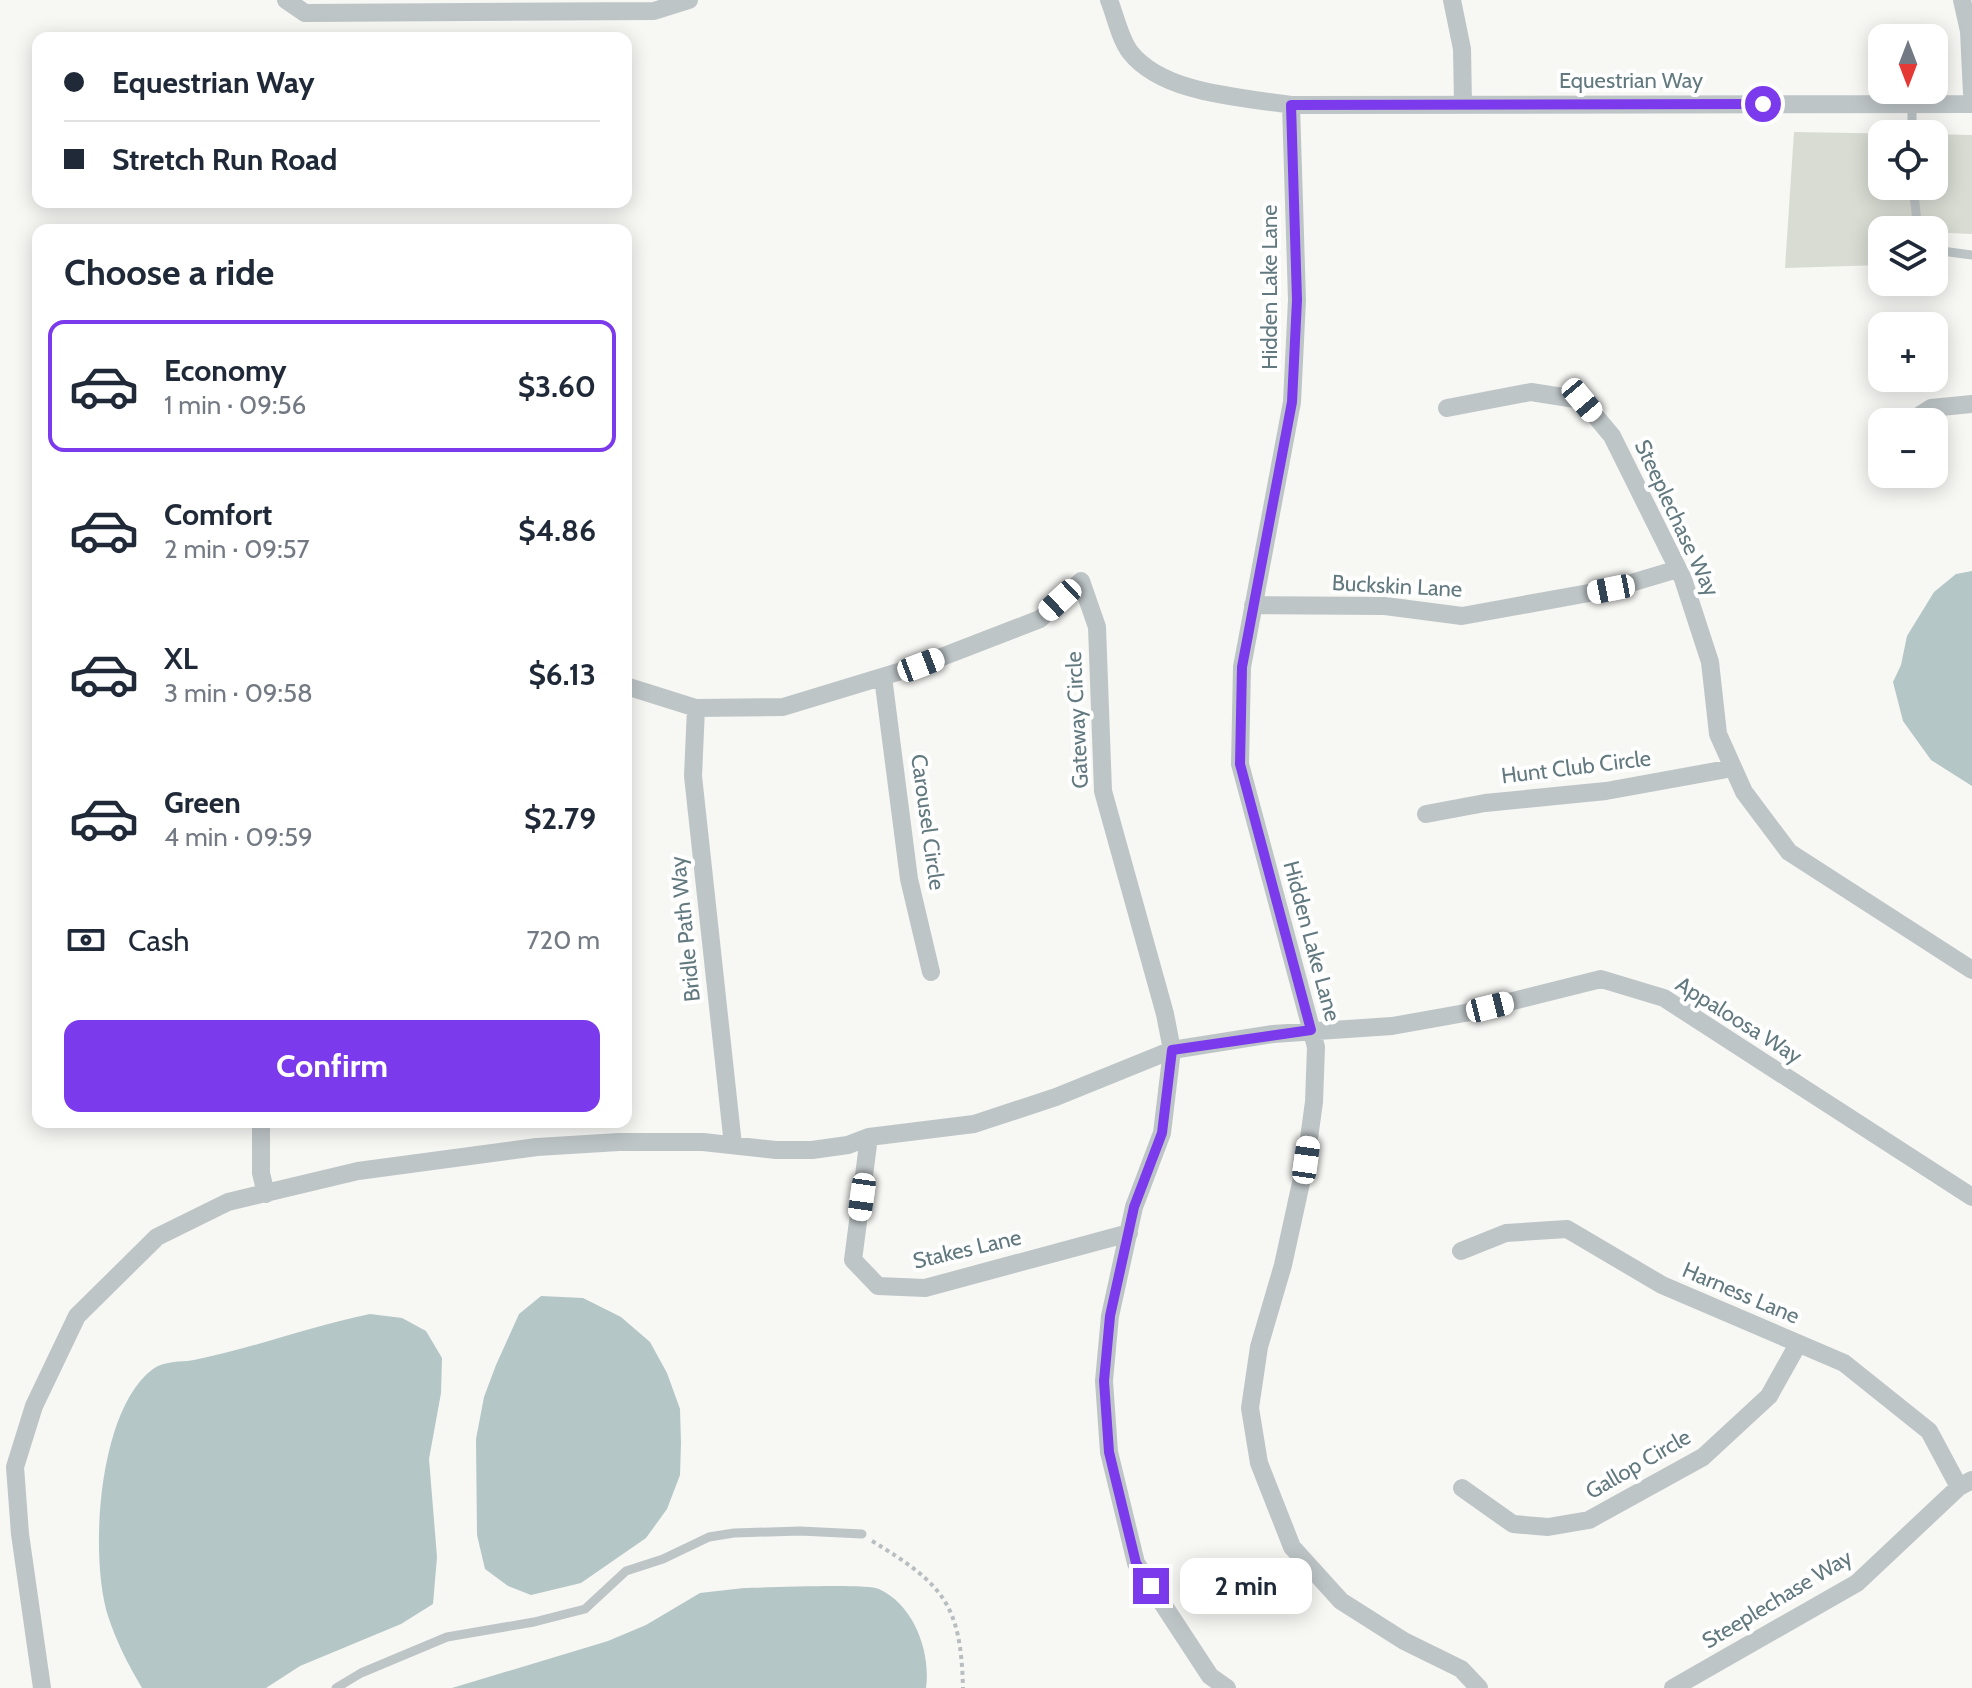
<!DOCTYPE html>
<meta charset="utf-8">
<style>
:root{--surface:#fff;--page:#f6f6f7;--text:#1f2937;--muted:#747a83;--line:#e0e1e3;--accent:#7c3aed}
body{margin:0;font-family:Cabin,sans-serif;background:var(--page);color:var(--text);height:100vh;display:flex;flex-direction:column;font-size:30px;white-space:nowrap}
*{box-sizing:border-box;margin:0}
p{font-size:26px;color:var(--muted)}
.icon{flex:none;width:44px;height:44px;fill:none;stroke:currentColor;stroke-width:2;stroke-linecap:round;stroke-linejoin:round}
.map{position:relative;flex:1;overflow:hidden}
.side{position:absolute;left:32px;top:224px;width:600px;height:904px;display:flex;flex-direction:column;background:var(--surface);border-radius:16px;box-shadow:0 4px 20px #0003}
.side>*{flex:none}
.top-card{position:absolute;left:32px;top:32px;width:600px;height:176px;border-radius:16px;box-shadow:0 4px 20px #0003;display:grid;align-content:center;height:176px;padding:0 32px;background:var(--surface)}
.needle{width:52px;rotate:180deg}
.controls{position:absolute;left:1868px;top:24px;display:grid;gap:16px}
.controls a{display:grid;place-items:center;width:80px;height:80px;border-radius:16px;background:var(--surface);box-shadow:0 4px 20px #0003;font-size:40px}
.end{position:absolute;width:36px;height:36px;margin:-18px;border:10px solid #7c3aed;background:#fff;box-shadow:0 0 0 4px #fff}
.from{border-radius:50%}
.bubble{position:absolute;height:56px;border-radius:16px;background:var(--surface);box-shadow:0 4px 20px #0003;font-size:26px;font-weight:700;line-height:56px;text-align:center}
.car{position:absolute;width:24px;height:48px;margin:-24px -12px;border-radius:10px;box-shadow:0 0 6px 2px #0007;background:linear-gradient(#fff 24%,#345 0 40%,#fff 0 76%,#345 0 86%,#fff 0)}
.top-card b{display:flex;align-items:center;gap:28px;height:76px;font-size:30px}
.top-card b+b{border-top:2px solid var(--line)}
.top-card i{width:20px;height:20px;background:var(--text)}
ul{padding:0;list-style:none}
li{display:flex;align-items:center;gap:24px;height:132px;margin:0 16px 12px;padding:0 16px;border:4px solid transparent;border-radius:16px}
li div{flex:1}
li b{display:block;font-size:30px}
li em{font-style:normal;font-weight:700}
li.active{border-color:var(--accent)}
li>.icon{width:72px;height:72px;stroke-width:1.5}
h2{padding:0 32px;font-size:36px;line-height:96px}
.pay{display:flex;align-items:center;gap:20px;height:88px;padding:0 32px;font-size:30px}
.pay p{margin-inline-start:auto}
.button{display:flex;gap:16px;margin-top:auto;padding:16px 32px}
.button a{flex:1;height:92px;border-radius:16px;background:var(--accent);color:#fff;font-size:32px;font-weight:700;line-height:92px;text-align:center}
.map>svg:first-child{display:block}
</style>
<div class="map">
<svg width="1972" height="1688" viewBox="0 0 1972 1688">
<rect width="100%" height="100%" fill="#f7f7f4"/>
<path fill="#d8dcd3" d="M1794,132L1910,134H1882V186H1934V134L1972,135V234L1882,230V265L1785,268Z"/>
<path fill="#b4c6c6" d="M1972,571V786L1931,760L1903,721L1893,682L1901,665L1907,636L1934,592L1956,574Z
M541,1296L583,1298L621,1317L650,1342L667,1373L680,1409L681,1443L680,1475L667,1509L646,1538L581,1583L531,1595L508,1586L485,1569L477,1535L476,1439L484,1397L496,1365L519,1314Z
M370,1314L402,1318L426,1331L442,1358L441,1393L429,1459L437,1557L433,1604L401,1624L300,1666L266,1688H142C129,1666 116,1641 108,1616C89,1556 98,1409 153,1369C163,1361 181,1362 194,1360C254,1348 311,1326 370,1314Z
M744,1588C766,1588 865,1583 879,1589C914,1605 931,1652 926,1688H452L608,1641L646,1625L700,1593Z"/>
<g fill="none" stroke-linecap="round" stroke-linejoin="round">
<path stroke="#b8bdbf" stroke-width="4" stroke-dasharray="4 4" stroke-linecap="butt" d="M872,1541C943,1584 961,1604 963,1688"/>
<path stroke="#bec5c7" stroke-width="9" d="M1912,104V134
M1913,186L1918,230
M1934,250L1972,255
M336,1688L361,1673L447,1637L534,1622L585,1609L626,1571L663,1559L709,1537L734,1533L800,1531L862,1534"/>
<path stroke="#bec5c7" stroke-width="18" d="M286,0L305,13L654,11L689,0
M1109,0C1115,15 1120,39 1130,52C1163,94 1241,97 1291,105L1972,104
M1452,0L1462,49L1463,105
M1962,0L1969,31L1972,93
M1291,105L1297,300L1292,402L1242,667L1240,764L1316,1047L1314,1102L1306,1160L1283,1265L1259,1347L1250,1408L1259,1463L1292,1547L1341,1601L1404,1641L1461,1669L1479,1688
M1447,408L1531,392L1582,400L1612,436L1683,579L1710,662L1718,734L1744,792L1789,852L1972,970
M1909,422L1931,408L1972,404
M1253,605L1385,606L1462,616L1611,589L1678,569
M883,677L909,879L931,972
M626,686L696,708L783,707L921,665L1040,619L1081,581L1097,627L1103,791L1165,1014L1172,1050L1162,1133L1134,1207L1110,1316L1104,1381L1109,1452L1136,1563L1210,1676L1227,1688
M696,708L693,776L733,1145
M1426,814L1485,803L1606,791L1733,768
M261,1122V1173L266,1194
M869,1137L853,1260L878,1286L925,1288L1129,1233
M1461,1251L1506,1233L1567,1229L1662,1285L1844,1363L1929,1431L1959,1487
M1462,1488L1513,1524L1548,1527L1589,1520L1703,1457L1769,1396L1798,1344
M42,1688L20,1534L15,1467L34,1406L77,1316L157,1237L228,1202L358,1171L537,1147L619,1142H703L776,1150H812L848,1145L869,1137L974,1124L1056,1097L1172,1050L1273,1034L1392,1026L1465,1013L1601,979L1664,998L1972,1197
M1673,1688L1857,1583L1959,1487L1972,1480"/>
</g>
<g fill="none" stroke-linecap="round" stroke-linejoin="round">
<path stroke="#7c3aed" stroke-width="10" d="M1151,1586L1136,1563L1109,1452L1104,1381L1110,1316L1134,1207L1162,1133L1172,1050L1311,1030L1240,764L1242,667L1292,402L1297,300L1291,105L1763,104"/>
</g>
<g text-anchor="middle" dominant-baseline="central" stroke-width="8" stroke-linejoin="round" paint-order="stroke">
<g font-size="22" fill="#62797f" stroke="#fff">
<text x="1631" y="80">Equestrian Way</text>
<text transform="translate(1269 287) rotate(-90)">Hidden Lake Lane</text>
<text transform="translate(1677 518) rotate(65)">Steeplechase Way</text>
<text transform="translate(1397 586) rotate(3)">Buckskin Lane</text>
<text transform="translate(1077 720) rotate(-93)">Gateway Circle</text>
<text transform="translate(1576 767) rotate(-7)">Hunt Club Circle</text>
<text transform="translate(928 822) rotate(82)">Carousel Circle</text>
<text transform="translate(685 929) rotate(-96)">Bridle Path Way</text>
<text transform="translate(1312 941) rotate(75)">Hidden Lake Lane</text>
<text transform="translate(1739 1020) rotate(32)">Appaloosa Way</text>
<text transform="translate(967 1249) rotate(-13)">Stakes Lane</text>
<text transform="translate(1741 1293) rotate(23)">Harness Lane</text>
<text transform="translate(1638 1464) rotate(-30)">Gallop Circle</text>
<text transform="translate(1777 1599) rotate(-31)">Steeplechase Way</text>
</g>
</g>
</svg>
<div class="controls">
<a><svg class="needle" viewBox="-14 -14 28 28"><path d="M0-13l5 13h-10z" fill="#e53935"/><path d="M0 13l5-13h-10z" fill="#747a83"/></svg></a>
<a><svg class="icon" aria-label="locate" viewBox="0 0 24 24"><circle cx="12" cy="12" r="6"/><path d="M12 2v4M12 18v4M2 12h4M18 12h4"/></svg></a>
<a><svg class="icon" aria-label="layers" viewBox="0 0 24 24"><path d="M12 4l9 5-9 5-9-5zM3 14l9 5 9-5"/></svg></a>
<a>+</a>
<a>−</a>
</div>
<i class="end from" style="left:1763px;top:104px"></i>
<i class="end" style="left:1151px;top:1586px"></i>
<div class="bubble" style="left:1180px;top:1558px;width:132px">2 min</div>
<i class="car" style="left:1582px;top:400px;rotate:140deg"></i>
<i class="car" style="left:1611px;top:589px;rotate:259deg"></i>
<i class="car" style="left:1060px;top:600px;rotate:227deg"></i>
<i class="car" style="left:921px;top:665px;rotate:69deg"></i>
<i class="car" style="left:1490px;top:1007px;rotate:76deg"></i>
<i class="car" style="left:1306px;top:1160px;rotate:8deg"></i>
<i class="car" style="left:862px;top:1197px;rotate:188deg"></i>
<div class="top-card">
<b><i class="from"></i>Equestrian Way</b>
<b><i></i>Stretch Run Road</b>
</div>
<section class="side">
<h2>Choose a ride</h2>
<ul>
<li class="active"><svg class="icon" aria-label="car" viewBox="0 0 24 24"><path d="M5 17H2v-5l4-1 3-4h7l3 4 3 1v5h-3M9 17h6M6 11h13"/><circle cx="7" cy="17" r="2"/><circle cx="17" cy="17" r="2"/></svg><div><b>Economy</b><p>1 min · 09:56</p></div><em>$3.60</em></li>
<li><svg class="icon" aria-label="car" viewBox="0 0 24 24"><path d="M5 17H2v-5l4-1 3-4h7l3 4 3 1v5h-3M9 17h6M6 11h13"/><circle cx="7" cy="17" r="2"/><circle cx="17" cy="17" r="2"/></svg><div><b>Comfort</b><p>2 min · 09:57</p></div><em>$4.86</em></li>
<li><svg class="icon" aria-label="car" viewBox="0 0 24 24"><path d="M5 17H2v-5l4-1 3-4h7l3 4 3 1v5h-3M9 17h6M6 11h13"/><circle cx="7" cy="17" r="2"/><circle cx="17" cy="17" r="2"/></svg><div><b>XL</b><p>3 min · 09:58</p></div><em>$6.13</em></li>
<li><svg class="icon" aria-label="car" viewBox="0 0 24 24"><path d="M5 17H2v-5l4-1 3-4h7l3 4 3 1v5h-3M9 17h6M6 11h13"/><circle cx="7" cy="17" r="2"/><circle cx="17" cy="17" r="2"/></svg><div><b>Green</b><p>4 min · 09:59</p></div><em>$2.79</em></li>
</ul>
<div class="pay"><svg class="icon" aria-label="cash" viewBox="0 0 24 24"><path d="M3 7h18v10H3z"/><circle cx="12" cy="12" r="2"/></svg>Cash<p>720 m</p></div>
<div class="button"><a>Confirm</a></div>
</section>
</div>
